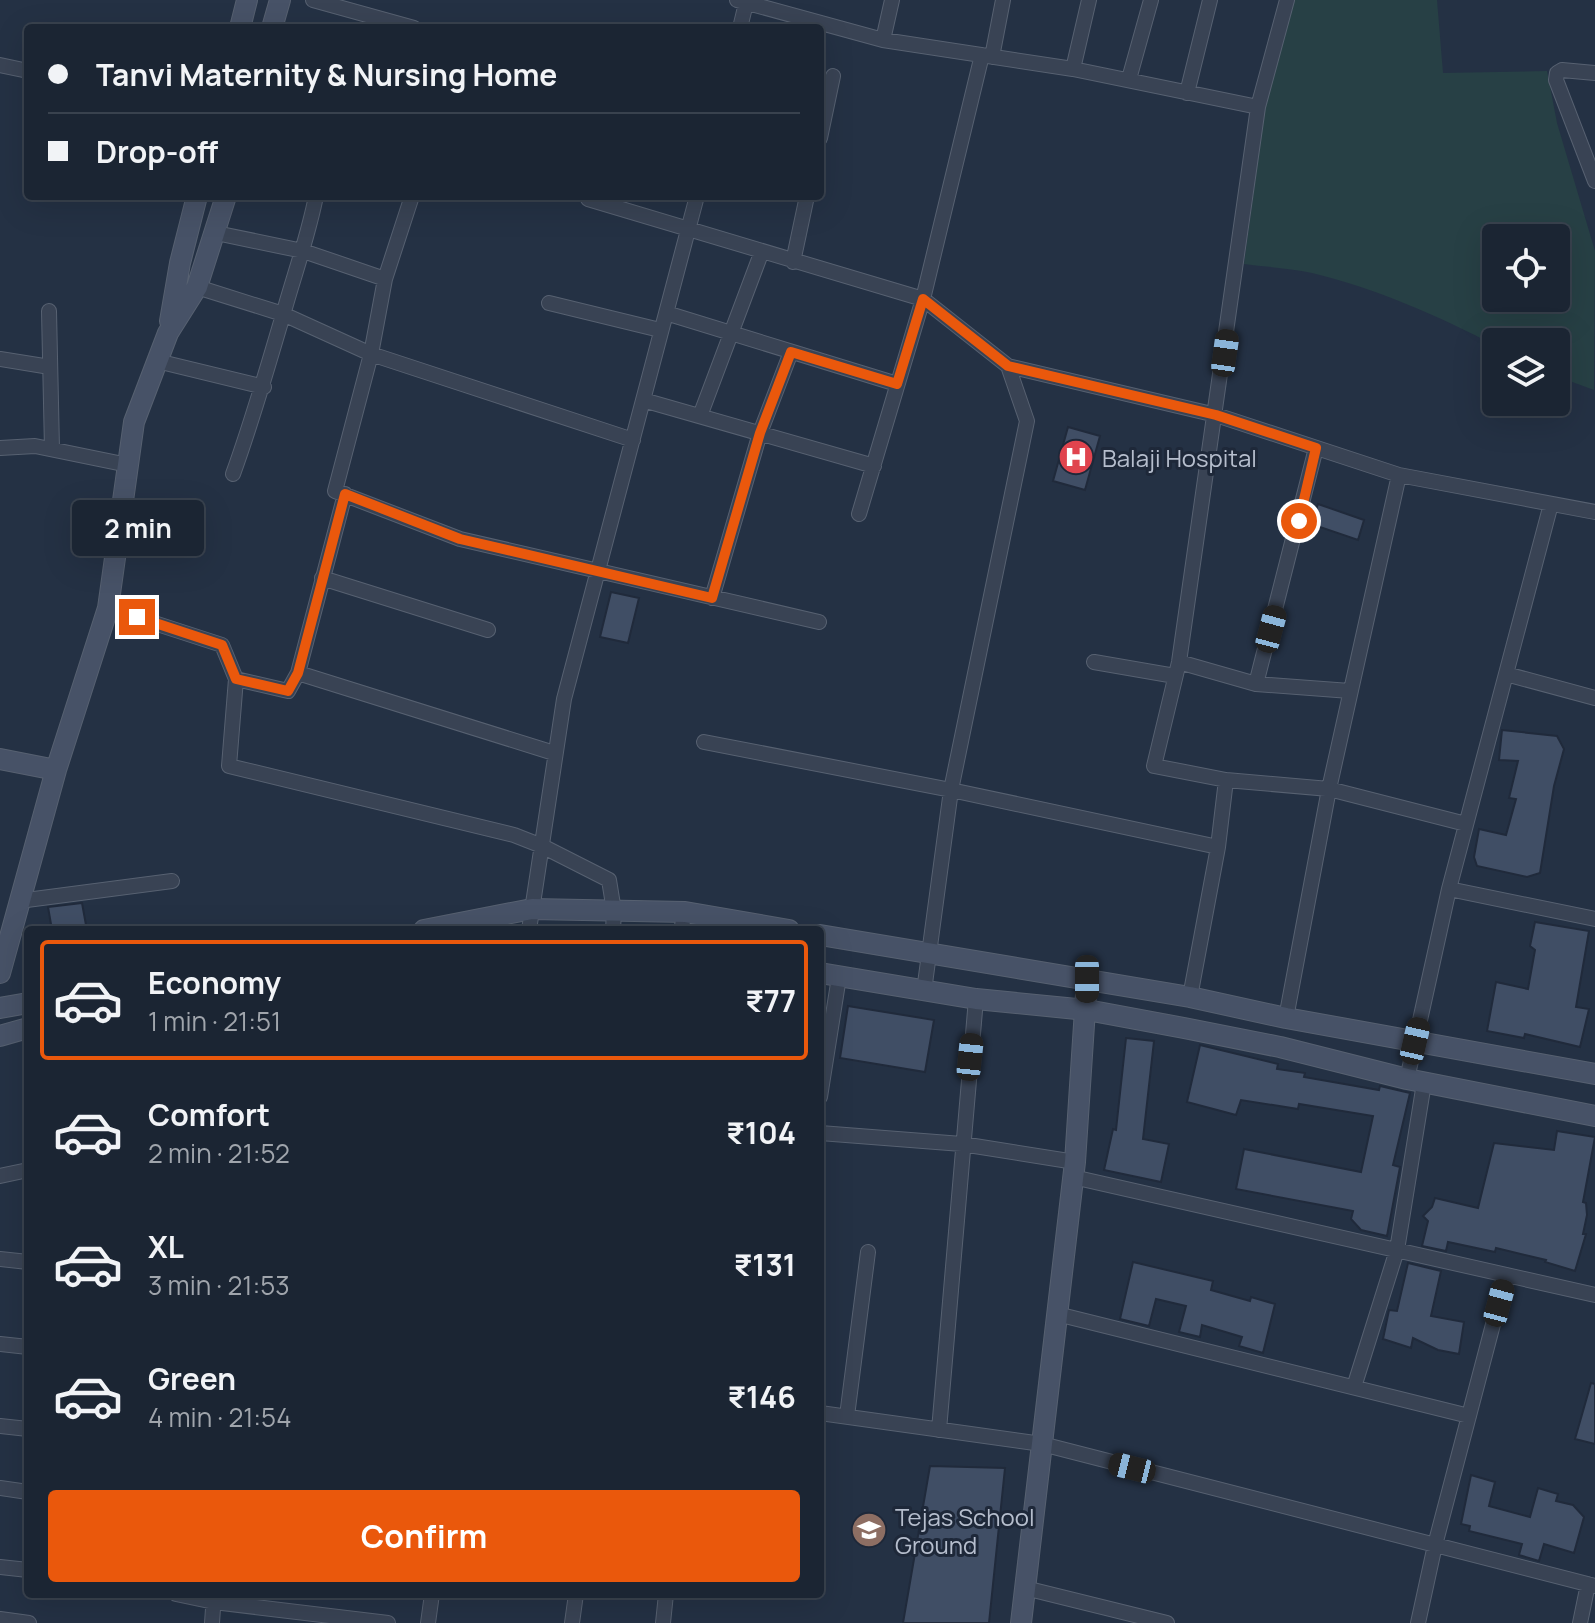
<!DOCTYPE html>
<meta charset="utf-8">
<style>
:root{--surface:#1b2533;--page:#28313f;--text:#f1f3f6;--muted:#a0a5ac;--line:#39424e;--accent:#ea580c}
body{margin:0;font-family:Manrope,sans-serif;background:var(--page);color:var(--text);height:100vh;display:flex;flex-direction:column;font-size:30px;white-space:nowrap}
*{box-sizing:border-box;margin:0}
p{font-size:26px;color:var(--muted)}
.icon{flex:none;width:44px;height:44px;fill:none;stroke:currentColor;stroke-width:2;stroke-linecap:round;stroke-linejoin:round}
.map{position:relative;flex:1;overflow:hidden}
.panel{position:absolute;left:24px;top:926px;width:800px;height:672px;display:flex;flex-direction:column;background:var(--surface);border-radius:8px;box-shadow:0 8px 32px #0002,0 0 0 2px var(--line)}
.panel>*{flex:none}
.banner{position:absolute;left:24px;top:24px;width:800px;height:176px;border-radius:8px;box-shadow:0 8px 32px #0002,0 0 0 2px var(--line);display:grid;align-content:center;height:176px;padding:0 24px;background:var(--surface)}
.tools{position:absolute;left:1482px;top:224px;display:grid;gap:16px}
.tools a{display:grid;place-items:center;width:88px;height:88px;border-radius:8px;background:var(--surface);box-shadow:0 8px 32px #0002,0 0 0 2px var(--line);font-size:40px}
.end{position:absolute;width:36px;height:36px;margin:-18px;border:10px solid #ea580c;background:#fff;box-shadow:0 0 0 4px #fff}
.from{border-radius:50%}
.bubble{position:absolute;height:56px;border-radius:8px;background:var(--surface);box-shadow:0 8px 32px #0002,0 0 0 2px var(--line);font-size:26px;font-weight:700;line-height:56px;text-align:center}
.car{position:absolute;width:24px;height:48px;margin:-24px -12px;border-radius:10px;box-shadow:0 0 6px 2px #0007;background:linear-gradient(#222 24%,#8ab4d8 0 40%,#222 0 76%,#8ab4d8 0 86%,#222 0)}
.banner b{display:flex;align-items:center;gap:28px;height:76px;font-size:30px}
.banner b+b{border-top:2px solid var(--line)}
.banner i{width:20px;height:20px;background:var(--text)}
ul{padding:14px 0 0;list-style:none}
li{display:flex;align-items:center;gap:24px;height:120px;margin:0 16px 12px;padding:0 8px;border:4px solid transparent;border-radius:8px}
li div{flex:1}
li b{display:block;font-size:30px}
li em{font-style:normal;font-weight:700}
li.active{border-color:var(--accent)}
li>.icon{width:72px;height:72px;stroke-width:1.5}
.cta{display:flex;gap:16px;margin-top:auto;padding:16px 24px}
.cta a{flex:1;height:92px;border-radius:8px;background:var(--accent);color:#fff;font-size:32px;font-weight:700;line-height:92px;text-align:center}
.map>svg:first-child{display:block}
</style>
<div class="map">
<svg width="1595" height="1623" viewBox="0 0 1595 1623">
<rect width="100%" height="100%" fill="#243144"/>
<path fill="#274045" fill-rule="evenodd" d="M1293,0H1437L1443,73L1547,71L1557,123L1595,251L1594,390L1556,376V342H1496V346C1439,316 1375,288 1312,273C1290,268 1266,267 1244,264L1265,108ZM1496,238H1556V298H1496Z"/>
<path fill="#404e65" stroke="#202a3b" stroke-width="2" d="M1068,427L1100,436L1085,490L1053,481Z
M1318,504L1364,520L1358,540L1311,524Z
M611,592L639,598L628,643L600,637Z
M1502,730L1557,736L1564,749L1554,786L1540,873L1527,877L1477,866L1474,857L1479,829L1506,835L1516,799L1509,798L1518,761L1499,760Z
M82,903L86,925L52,930L48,907Z
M1535,922L1589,931L1576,1007L1589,1009L1580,1047L1525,1034L1524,1038L1487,1031L1496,982L1528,989L1535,950L1530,946Z
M848,1006L934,1020L925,1072L840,1058Z
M1126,1038L1154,1041L1143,1139L1169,1144L1161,1182L1104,1170L1113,1129L1116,1130Z
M1200,1045L1278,1064L1277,1069L1305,1073L1304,1077L1379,1090L1380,1086L1410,1093L1393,1165L1400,1167L1387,1236L1361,1230L1351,1219L1353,1211L1236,1189L1244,1149L1361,1172L1373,1116L1299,1104L1298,1109L1241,1100L1236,1115L1187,1102Z
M1557,1131L1595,1137L1583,1202L1586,1203L1587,1215L1583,1234H1586L1575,1271L1545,1262L1546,1260L1496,1248L1495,1252L1448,1242L1446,1251L1422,1246L1428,1221L1423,1216L1432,1207L1435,1198L1478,1208L1494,1143L1554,1150Z
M1133,1262L1213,1281L1211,1290L1250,1301L1251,1297L1275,1304L1263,1353L1239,1346L1242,1337L1202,1325L1200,1337L1179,1332L1186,1306L1156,1299L1149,1326L1120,1319Z
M1408,1263L1441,1271L1431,1316L1464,1322L1459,1354L1438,1350L1413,1338L1411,1348L1383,1339L1389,1310L1397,1311Z
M1591,1383L1595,1384V1444L1575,1439Z
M930,1466L1005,1468L989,1623H903Z
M1471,1475L1495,1482L1489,1506L1530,1517L1538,1488L1558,1494L1556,1501L1573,1505L1584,1517L1574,1553L1544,1544L1539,1561L1519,1555L1522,1544L1469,1531L1470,1526L1461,1524Z"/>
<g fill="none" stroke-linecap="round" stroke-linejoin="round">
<defs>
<path id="street" d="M313,0L414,28
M737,0L883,40L1073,69L1258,107
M1287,0L1258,107L1179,662L1154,766L1226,780L1329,789L1466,824
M740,28L746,3
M883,40L892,0
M992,57L1003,0
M0,65L28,71
M1073,69L1089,0
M1595,73L1562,70L1557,73L1556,80L1595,181
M1129,79L1151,0
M1187,93L1210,0
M820,138L833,76
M412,196L385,279L371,354L335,491L460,539L819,622
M588,199L923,299L859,514
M216,233L303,251L385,279
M793,262L807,196
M197,287L283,314L371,354L633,440
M549,303L660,330
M49,311L52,449
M666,313L897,384
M0,359L50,367
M157,361L264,387
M1008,366L1216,415L1399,475L1595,512
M643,400L874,466
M700,416L762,251
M0,448L35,446L128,465
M233,474C252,422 267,369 283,315C294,275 308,237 316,196
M322,578L488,630
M712,598L760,433L791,352
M108,608L222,645L236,679L229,766L514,835L542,846L609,880L614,911L613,930
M1094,662L1175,676
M1179,662L1256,684L1350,691
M298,673L554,753
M1506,674L1595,698
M236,679L288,691L298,673L345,494
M1256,684L1316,448
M704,742L951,790L1218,847
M1449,889L1595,919
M19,901L172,881
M529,930L564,699L697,196
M681,930L685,912
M924,991L951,790L1027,421L1008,366L923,299L982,55
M1190,997L1218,847L1226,780
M1286,1018L1329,789L1399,475
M1407,1079L1449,889L1551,504
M820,1097L839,977
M820,1133L962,1144L1075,1162
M0,1176L28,1170
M1073,1177L1595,1295
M0,1259L28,1262
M1057,1314L1469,1416
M0,1344L28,1347
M1354,1387L1397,1250L1424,1083
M820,1413L1042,1444L1595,1586
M847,1416L868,1252
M0,1426L28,1429
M939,1430L976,999
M0,1488L28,1492
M0,1567L28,1570
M1025,1588L1167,1623
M176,1594L214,1602L388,1623
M0,1619L29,1623
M212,1623L214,1594
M428,1623L432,1594
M572,1623L576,1594
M663,1623L666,1594
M1418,1623L1435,1545L1506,1275
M1580,1623L1588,1584"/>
<path id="secondary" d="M240,28L247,0
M272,28L280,0
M170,321L180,263L197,196
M0,759L56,770
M424,930L532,909L685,912L789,930
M820,935L1190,997L1286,1018L1595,1074
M0,973L56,770L108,608L134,422L168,333L197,287L226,196
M820,973L976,999L1087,1010L1184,1028L1280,1047L1407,1079L1595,1116
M0,1008L28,1003
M0,1036L28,1028
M1021,1623L1075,1162L1087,979"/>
</defs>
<use href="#street" stroke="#576171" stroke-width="16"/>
<use href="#secondary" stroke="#576171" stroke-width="22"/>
<use href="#street" stroke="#394354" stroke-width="14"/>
<use href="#secondary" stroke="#475267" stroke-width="20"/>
</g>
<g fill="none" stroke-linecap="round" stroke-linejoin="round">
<path stroke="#ea580c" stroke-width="10" d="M137,617L222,645L236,679L288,691L298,673L345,494L460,539L712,598L760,433L791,352L897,384L923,299L1008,366L1216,415L1316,448L1299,521"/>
</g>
<defs>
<symbol id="hospital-disc" viewBox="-11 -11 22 22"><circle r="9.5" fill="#e0444e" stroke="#1e2839"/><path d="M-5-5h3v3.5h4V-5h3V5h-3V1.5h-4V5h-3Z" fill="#fff"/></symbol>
<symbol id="school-disc" viewBox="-11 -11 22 22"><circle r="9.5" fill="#8d6e63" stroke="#1e2839"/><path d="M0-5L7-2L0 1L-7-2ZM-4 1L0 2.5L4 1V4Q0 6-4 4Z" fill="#fff"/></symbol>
</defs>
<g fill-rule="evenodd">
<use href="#hospital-disc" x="1056" y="437" width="40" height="40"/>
<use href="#school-disc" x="849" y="1510" width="40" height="40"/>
</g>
<g text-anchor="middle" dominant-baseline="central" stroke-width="6" stroke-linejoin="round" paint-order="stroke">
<g font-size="24" fill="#b6becd" stroke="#1e2839" text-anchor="start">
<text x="1102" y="457">Balaji Hospital</text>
<text x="895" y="1516">Tejas School<tspan x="895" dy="28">Ground</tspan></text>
</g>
</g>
</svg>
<div class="tools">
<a><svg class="icon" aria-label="locate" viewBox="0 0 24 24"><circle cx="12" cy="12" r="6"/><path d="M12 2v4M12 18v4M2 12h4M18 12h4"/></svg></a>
<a><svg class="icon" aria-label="layers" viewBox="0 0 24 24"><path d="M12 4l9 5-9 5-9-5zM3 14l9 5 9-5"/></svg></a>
</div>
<i class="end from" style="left:1299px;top:521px"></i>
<i class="end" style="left:137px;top:617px"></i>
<div class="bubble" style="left:72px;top:500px;width:132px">2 min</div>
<i class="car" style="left:1225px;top:353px;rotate:8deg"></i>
<i class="car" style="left:1271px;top:629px;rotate:15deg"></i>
<i class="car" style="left:1087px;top:979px;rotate:180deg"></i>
<i class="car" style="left:1415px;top:1041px;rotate:13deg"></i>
<i class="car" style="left:970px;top:1057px;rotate:6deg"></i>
<i class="car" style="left:1499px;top:1303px;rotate:15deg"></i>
<i class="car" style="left:1132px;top:1468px;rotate:284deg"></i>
<div class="banner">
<b><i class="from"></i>Tanvi Maternity &amp; Nursing Home</b>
<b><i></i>Drop-off</b>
</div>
<section class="panel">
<ul>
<li class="active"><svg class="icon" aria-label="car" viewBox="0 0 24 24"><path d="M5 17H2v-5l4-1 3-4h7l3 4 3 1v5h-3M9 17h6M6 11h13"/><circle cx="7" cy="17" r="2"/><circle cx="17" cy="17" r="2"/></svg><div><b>Economy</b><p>1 min · 21:51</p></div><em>₹77</em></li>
<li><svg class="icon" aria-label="car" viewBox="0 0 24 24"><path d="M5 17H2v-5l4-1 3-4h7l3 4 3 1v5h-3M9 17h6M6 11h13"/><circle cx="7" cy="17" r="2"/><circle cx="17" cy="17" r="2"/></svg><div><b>Comfort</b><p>2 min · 21:52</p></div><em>₹104</em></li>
<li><svg class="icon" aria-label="car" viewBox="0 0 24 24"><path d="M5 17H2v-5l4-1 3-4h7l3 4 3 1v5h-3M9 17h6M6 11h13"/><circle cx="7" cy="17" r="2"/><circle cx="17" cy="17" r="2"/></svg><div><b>XL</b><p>3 min · 21:53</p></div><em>₹131</em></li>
<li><svg class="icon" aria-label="car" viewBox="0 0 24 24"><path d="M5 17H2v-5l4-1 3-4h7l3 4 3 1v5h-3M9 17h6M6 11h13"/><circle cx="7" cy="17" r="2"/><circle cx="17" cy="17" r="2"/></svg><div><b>Green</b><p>4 min · 21:54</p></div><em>₹146</em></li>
</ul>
<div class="cta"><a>Confirm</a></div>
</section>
</div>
